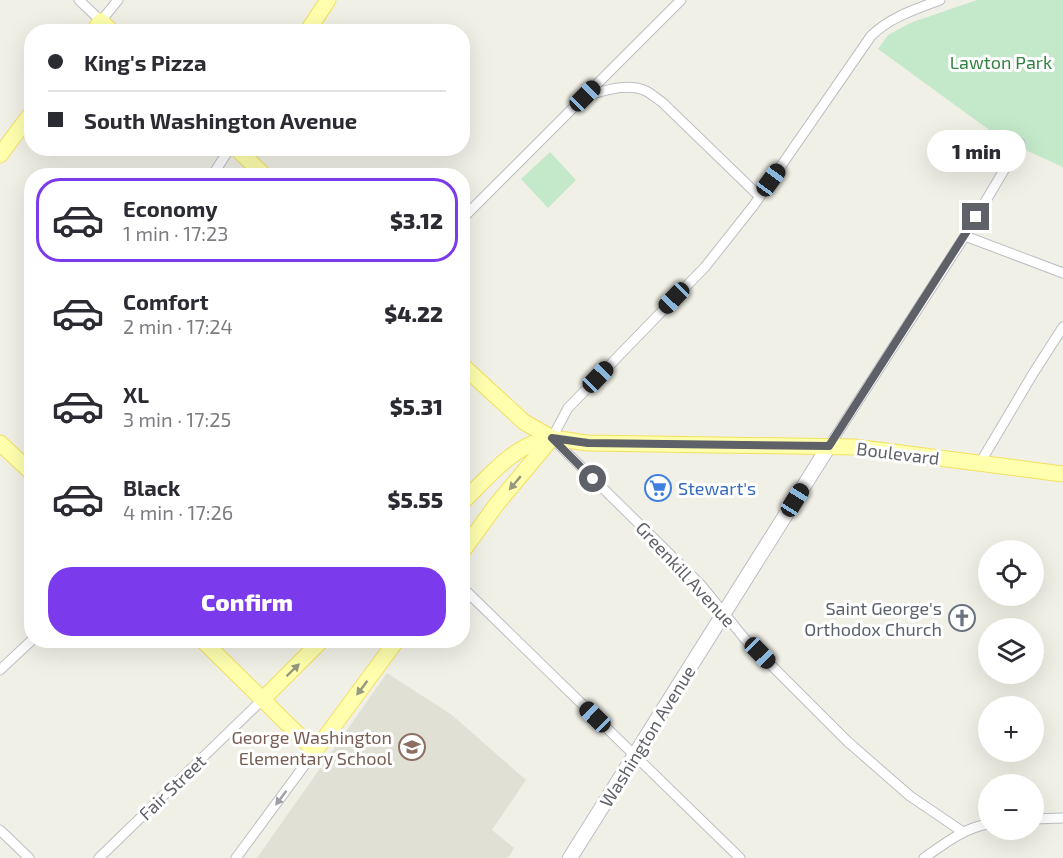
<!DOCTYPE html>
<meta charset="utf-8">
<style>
:root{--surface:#fff;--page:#f2f2f3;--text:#2b2b33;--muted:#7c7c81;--line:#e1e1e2;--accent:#7c3aed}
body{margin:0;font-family:"Exo 2",sans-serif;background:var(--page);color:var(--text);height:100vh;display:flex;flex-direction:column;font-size:22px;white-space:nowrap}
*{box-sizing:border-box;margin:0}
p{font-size:20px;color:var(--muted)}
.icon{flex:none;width:33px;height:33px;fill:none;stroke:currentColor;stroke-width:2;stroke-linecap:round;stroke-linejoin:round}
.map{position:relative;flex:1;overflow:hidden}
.drawer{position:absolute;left:24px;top:168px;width:446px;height:480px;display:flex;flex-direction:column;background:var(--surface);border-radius:24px;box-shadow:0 6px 24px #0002}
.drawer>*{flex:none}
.top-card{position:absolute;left:24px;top:24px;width:446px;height:132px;border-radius:24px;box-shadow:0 6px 24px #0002;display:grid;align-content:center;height:132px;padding:0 24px;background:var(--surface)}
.controls{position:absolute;left:978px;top:540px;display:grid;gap:12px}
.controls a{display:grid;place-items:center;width:66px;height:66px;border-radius:50%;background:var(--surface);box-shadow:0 6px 24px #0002;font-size:30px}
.end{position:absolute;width:27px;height:27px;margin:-14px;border:8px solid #5f6168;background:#fff;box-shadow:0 0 0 3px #fff}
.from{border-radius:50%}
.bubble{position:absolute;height:42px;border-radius:21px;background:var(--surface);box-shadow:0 6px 24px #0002;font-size:20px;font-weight:800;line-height:42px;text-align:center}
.car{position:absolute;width:18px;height:36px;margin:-18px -9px;border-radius:8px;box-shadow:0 0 4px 2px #0007;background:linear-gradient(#222 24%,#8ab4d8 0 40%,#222 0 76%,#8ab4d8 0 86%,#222 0)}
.top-card b{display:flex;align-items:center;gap:21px;height:57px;font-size:22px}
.top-card b+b{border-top:2px solid var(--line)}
.top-card i{width:15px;height:15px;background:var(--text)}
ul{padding:10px 0 0;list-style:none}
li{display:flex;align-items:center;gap:18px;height:84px;margin:0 12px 9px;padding:0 12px;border:3px solid transparent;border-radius:24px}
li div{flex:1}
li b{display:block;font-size:22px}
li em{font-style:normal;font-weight:800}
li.on{border-color:var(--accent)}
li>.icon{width:54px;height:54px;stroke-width:1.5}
.primary-button{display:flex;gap:12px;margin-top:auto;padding:12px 24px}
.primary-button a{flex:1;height:69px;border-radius:24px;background:var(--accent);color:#fff;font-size:24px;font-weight:800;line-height:69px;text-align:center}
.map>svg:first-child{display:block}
</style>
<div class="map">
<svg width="1063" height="858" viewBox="0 0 1063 858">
<rect width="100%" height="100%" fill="#f1f0e7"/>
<path fill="#e1e0d5" d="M387,673L452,715L526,780L492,830L514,848L508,858H257Z"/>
<path fill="#c4e8ca" d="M977,0H1063V167L1003,140L878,49L888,35L910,23Z
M550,152L576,180L548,208L521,179Z"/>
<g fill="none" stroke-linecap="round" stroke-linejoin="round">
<defs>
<path id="minor" d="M79,0L101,21L118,0
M940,0C916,9 890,17 871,36L754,205L705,267L568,408L552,438L701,585L745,639L847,741L910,796L963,832
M585,96C604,91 628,82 646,91C652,94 657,99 662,102L759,196
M212,176L230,148
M462,219L681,0
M965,236L1063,273
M829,446L965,236L1020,143
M980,463L1034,372L1063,327
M462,587L740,858
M0,670L32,640
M1034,819L1063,818
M0,830L29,858
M99,858L263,699
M236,858L315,751
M924,858C944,844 964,828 988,824"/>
<path id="secondary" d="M570,858L829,446"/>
<path id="primary" d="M93,32L101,21L112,32
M307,32L328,0
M236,148L265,176
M0,155L32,112
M462,365L524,422L552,438
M0,443L32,473
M462,503C485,480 517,441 551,439C563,438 576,442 588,443L854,447L1063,474
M462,552L496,505L552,438
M202,640L315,751L397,640
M263,699L322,640"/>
</defs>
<use href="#minor" stroke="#bcbec3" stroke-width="11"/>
<use href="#secondary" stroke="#bdbec5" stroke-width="16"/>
<use href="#primary" stroke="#f3e05f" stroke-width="17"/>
<use href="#minor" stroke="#fff" stroke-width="9"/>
<use href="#secondary" stroke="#fff" stroke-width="14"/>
<use href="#primary" stroke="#ffffae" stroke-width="15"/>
</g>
<defs><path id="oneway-solid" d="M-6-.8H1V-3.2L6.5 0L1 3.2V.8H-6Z" transform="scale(1.5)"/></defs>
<g fill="#979880">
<use href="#oneway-solid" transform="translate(515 483) rotate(130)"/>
<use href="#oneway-solid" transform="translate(293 670) rotate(-44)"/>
<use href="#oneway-solid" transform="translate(362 688) rotate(127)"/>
</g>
<use fill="#9fa0a4" href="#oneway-solid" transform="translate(281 798) rotate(127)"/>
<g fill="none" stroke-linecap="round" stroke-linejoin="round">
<path stroke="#5f6168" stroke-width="8" d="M593,479L552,438L588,443L829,446L976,217"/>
</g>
<defs>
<symbol id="supermarket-ring" viewBox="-11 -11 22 22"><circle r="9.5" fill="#fff" stroke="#3f7fe0" stroke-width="1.5"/><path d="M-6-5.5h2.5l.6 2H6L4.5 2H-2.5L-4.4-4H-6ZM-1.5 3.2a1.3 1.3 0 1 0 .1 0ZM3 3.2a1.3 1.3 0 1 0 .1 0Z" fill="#3f7fe0"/></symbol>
<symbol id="church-ring" viewBox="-11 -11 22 22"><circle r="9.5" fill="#fff" stroke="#6b7280" stroke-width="1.5"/><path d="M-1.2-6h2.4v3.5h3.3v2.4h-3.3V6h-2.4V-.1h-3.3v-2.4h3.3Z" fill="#6b7280"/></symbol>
<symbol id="school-ring" viewBox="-11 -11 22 22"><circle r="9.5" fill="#fff" stroke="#8d6e63" stroke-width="1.5"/><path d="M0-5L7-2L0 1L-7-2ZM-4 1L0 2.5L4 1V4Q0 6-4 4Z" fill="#8d6e63"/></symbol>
</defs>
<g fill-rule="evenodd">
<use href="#supermarket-ring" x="643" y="473" width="30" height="30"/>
<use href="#church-ring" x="947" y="603" width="30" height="30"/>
<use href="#school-ring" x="397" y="732" width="30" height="30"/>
</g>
<g text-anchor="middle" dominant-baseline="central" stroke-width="6" stroke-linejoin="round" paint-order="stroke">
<g font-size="18" fill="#338243" stroke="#fff">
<text x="1001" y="62">Lawton Park</text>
</g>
<g font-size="18" fill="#5f6168" stroke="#fff">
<text transform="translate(898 453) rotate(7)">Boulevard</text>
<text transform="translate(686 574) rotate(47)">Greenkill Avenue</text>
<text transform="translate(647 736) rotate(-58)">Washington Avenue</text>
<text transform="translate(172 787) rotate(-44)">Fair Street</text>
</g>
<g font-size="18" fill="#366cbe" stroke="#fff" text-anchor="start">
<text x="678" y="488">Stewart's</text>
</g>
<g font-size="18" fill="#5b616d" stroke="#fff" text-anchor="end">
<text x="942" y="608">Saint George's<tspan x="942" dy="21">Orthodox Church</tspan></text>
</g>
<g font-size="18" fill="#785e54" stroke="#fff" text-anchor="end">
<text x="392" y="737">George Washington<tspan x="392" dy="21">Elementary School</tspan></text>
</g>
</g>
</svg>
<div class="controls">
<a><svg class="icon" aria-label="locate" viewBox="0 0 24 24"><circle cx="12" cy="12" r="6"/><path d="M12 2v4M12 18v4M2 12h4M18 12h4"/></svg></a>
<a><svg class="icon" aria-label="layers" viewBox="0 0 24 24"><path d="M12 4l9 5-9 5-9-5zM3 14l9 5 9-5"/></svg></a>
<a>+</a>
<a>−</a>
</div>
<i class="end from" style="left:593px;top:479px"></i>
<i class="end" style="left:976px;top:217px"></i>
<div class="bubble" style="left:927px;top:130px;width:99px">1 min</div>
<i class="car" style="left:585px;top:96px;rotate:45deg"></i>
<i class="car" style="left:771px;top:180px;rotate:36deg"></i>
<i class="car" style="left:674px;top:298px;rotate:224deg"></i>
<i class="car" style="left:598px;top:377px;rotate:44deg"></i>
<i class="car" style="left:795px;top:500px;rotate:32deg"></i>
<i class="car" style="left:760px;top:653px;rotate:136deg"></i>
<i class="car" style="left:595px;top:717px;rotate:314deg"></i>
<div class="top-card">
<b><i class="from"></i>King's Pizza</b>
<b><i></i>South Washington Avenue</b>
</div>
<section class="drawer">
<ul>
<li class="on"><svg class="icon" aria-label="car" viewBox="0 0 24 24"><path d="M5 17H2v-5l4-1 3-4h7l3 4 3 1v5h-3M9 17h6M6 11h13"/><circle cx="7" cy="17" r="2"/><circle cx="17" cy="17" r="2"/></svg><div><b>Economy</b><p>1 min · 17:23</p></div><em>$3.12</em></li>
<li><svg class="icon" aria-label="car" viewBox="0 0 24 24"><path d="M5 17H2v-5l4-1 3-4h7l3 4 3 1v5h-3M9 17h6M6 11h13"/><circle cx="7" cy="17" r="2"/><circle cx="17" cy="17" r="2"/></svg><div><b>Comfort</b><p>2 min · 17:24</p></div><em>$4.22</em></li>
<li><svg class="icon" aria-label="car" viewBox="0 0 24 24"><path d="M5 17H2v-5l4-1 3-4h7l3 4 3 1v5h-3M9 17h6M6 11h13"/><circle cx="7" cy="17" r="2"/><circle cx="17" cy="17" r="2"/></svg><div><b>XL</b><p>3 min · 17:25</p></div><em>$5.31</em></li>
<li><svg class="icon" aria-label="car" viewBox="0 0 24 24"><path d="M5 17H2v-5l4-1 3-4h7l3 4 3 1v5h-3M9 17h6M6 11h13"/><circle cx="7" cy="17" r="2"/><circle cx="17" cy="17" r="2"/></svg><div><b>Black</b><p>4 min · 17:26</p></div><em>$5.55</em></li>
</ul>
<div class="primary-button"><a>Confirm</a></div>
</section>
</div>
